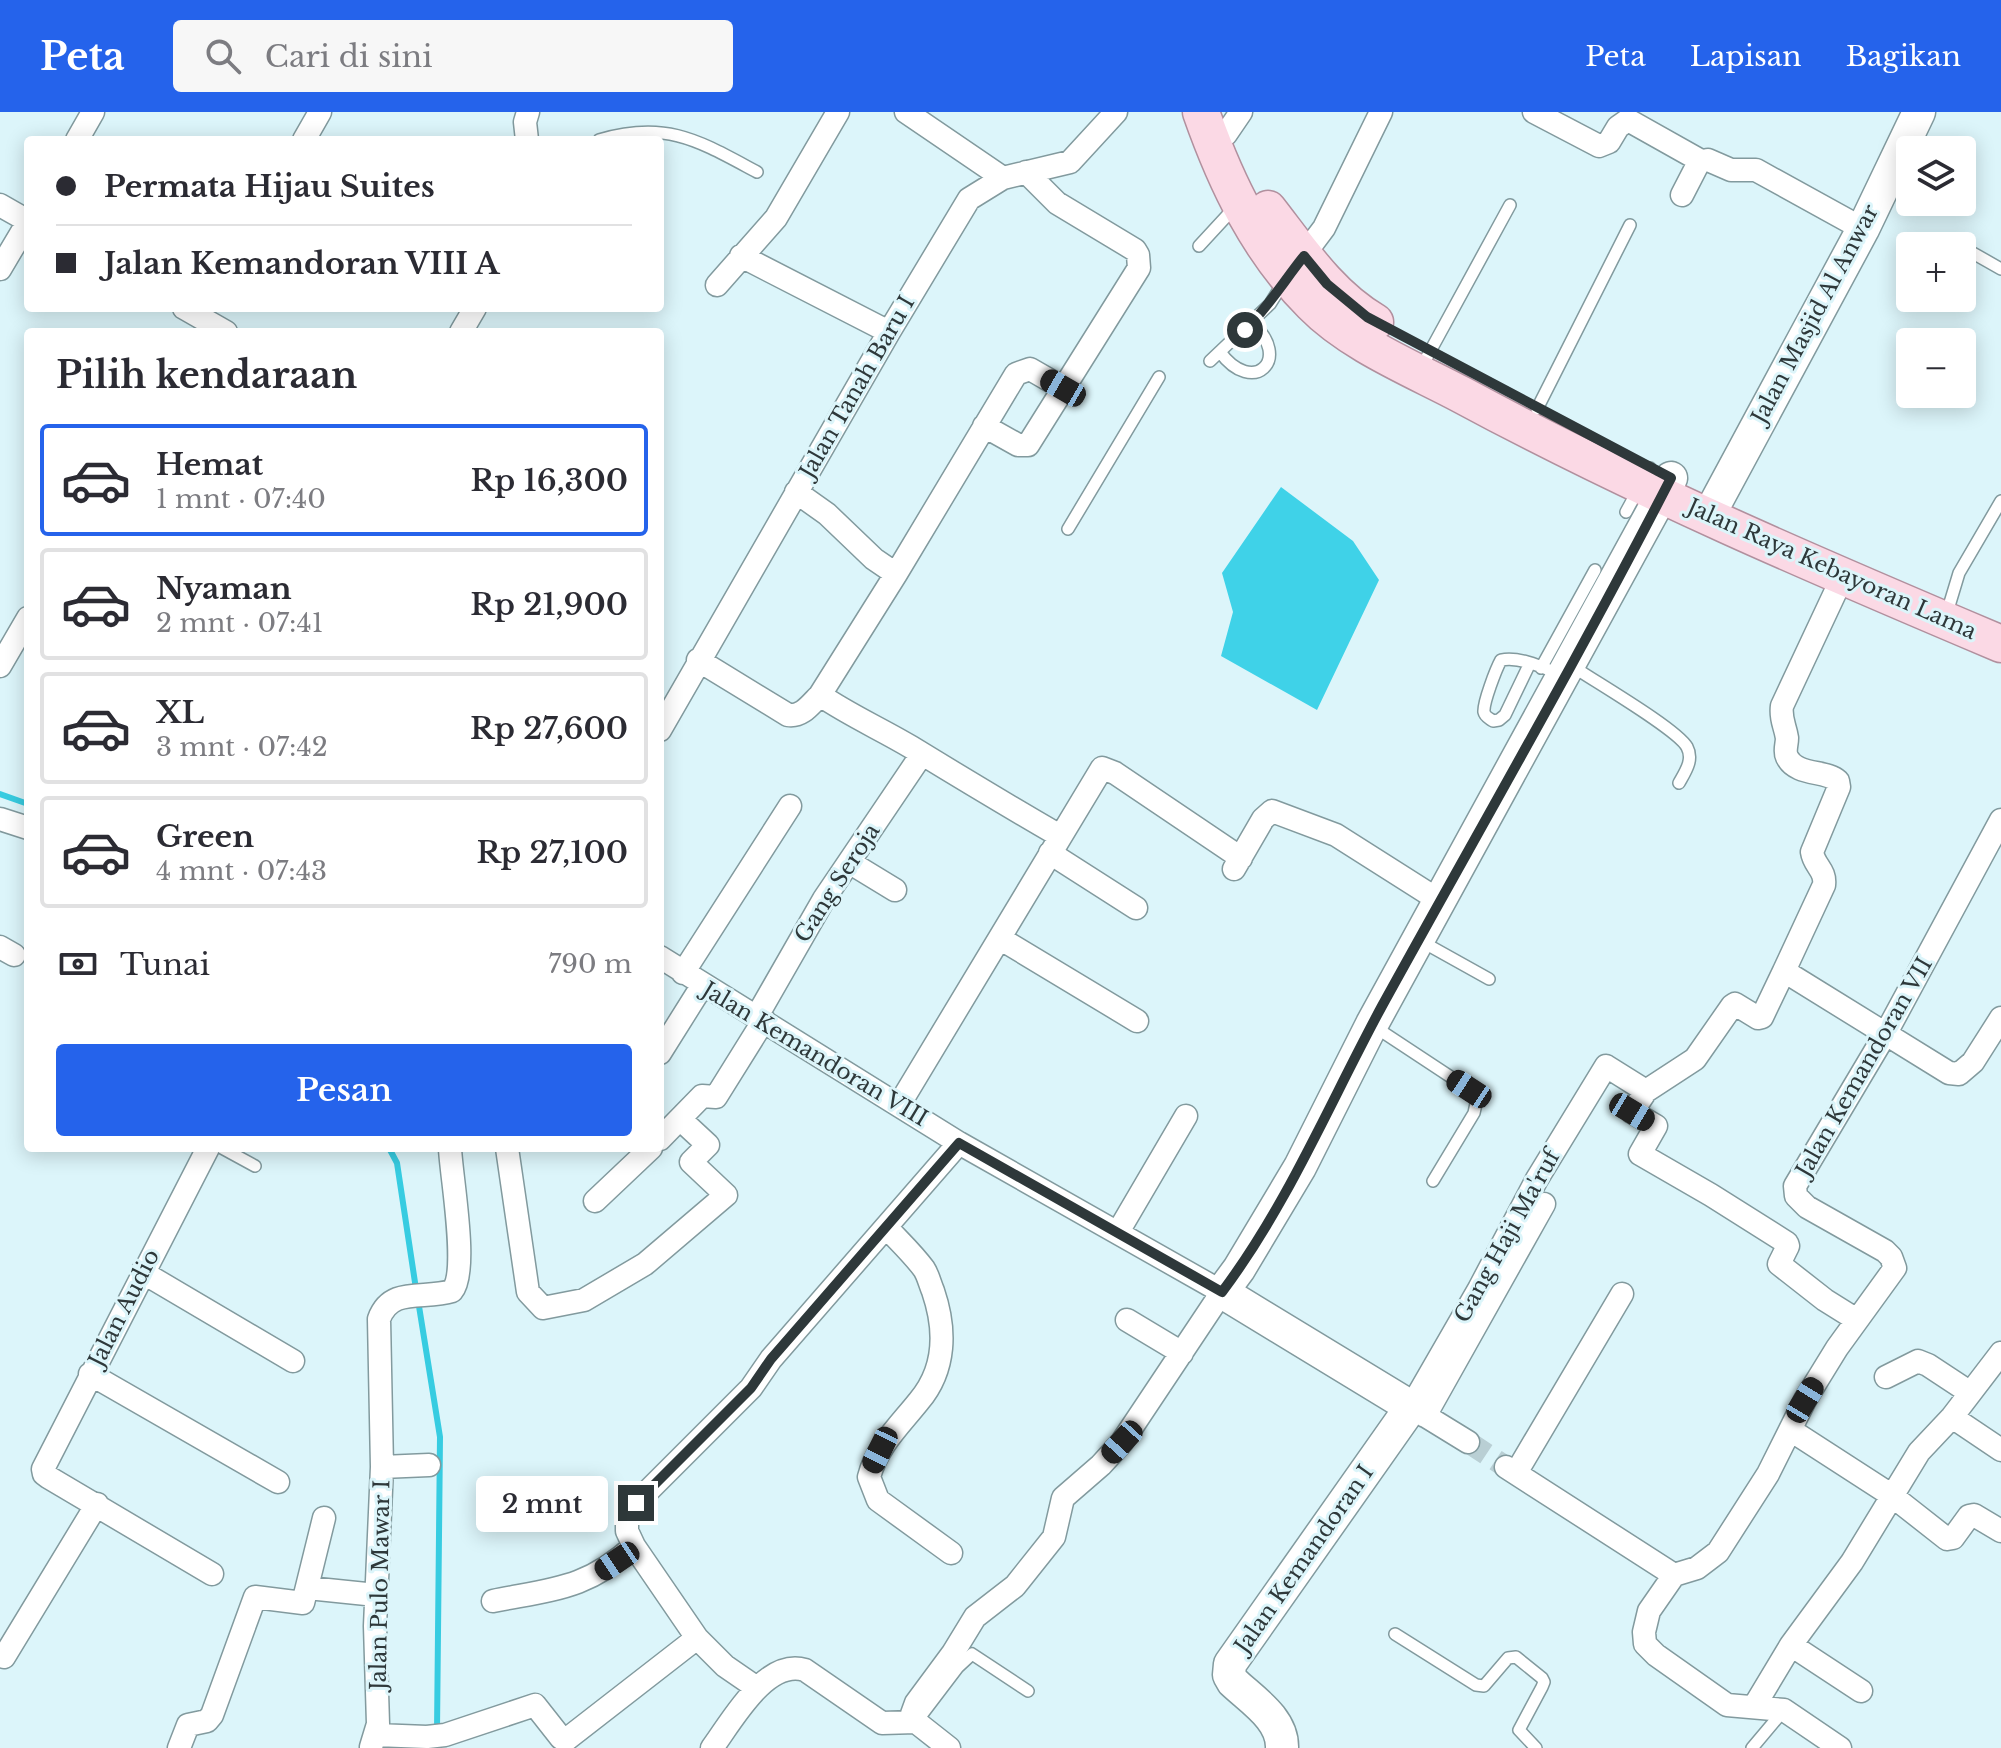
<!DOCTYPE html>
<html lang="id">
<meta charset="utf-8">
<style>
:root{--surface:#fff;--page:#f7f7f7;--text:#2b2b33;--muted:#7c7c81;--line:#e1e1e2;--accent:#2563eb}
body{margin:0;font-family:"Libre Baskerville",serif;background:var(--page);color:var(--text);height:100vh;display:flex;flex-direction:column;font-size:30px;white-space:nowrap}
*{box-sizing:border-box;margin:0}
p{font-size:26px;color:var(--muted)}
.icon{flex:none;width:44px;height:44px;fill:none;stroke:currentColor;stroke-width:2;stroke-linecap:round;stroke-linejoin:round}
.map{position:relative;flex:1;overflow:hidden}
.drawer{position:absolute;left:24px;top:216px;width:640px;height:824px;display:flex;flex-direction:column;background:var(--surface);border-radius:8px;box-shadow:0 4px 20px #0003}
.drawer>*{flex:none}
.top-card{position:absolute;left:24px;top:24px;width:640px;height:176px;border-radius:8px;box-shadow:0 4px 20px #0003;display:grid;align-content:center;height:176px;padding:0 32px;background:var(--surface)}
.buttons{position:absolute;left:1896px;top:24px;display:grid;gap:16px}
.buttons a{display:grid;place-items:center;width:80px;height:80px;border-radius:8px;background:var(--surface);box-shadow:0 4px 20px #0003;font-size:40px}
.end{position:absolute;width:36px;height:36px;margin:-18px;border:10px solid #2e383a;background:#fff;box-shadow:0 0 0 4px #fff}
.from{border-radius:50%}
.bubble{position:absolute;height:56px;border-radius:8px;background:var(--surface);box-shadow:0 4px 20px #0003;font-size:26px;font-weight:600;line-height:56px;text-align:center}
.car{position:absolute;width:24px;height:48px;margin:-24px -12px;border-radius:10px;box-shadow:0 0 6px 2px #0007;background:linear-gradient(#222 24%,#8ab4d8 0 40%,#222 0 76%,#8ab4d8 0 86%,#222 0)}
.top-card b{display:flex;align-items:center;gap:28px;height:76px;font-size:30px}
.top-card b+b{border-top:2px solid var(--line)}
.top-card i{width:20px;height:20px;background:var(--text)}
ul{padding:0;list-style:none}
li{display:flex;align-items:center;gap:24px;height:112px;margin:0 16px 12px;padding:0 16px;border:4px solid var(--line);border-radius:8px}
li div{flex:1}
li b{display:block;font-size:30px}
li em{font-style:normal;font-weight:600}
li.current{border-color:var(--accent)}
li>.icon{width:72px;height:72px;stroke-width:1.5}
h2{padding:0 32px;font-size:36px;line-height:96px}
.pay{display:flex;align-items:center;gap:20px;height:88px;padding:0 32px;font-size:30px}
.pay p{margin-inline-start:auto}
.button{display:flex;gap:16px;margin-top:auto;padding:16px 32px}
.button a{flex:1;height:92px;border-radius:8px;background:var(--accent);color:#fff;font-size:32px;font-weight:600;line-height:92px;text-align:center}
header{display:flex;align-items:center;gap:48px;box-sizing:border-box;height:112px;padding:0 40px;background:var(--accent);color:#fff}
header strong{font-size:38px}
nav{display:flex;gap:44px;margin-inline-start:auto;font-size:28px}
.search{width:560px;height:72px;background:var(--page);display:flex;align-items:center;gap:20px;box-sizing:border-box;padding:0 28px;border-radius:8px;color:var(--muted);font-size:30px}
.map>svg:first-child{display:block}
</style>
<header>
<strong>Peta</strong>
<div class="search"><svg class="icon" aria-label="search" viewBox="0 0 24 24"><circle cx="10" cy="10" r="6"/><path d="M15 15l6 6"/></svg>Cari di sini</div>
<nav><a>Peta</a><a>Lapisan</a><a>Bagikan</a></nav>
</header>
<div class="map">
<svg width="2001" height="1636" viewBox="0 0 2001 1636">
<rect width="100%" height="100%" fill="#dcf5fa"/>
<path fill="#3fd2e8" d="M1281,375L1353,429L1379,468L1317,598L1221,544L1233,500L1222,461Z"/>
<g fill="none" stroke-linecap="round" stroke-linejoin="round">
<path stroke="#37cce1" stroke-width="6" d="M0,682L28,692
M389,1036L397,1051L416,1177
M418,1188L440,1325L437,1619"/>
<path stroke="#b9cfd4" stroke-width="22" stroke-dasharray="22 11" stroke-linecap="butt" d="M1468,1330L1506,1355"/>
<defs>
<path id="lane" d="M599,28C667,8 699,29 757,60
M1199,134L1235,95
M1964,136L2001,157
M1220,240C1253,285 1293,247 1252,211
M1210,249L1270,192L1285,168
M1421,256L1510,93
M1537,297L1630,113
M1626,400L1650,356
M1068,417L1159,265
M1946,504L1959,461L2001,389
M1530,551L1505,603L1499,608L1493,609C1489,606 1485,605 1484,600C1483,591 1496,557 1501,548C1519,544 1542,555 1559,562
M1572,554C1594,569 1677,617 1687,635C1694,648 1685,660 1679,671
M1541,556L1595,458
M1419,828L1489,867
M1375,915L1469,977L1477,987L1474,1001L1433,1069
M222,1036L255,1054
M1395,1522L1476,1573L1484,1574L1508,1546L1516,1545L1542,1566L1544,1570L1542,1575L1519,1618L1536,1636
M917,1609L958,1555L972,1542L1028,1579
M1752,1636L1784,1598"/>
<path id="street" d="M906,0L1003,66
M1534,0L1599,34L1609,30L1618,15L1628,8L1701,49
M1226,22L1241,0
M77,28L93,0
M304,28L320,0
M527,28L525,10L528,0
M1682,83L1699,50L1708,48L1731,58H1756L1863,117
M0,93L28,109
M741,144L889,220
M1297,152L1324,116L1381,0
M0,157L28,110
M717,173L776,106L838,0
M184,196L226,220
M461,220L475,196
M984,314L1018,333H1028L1139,156L1138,143L1135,138L1057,91L1026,60
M796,380L827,402L874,447L896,462
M698,548L788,603C802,605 810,593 820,583C849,603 881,617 911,635C960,665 1010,695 1060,724
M0,554L28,506
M820,583L896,462L1016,262L1030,257L1063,276
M660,618L889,220L969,87L1003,66L1070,50L1116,0
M0,707L28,716
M1050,741L1136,796
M849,750L895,778
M1234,757L1263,707L1272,699L1336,723L1440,789
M1001,827L1137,909
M0,835L14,843
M660,845L959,1031L1222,1180L1122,1330L1101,1353L1063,1386L1054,1425L1015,1474L975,1505L953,1541L916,1591L912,1602L916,1610L949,1636
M1784,859L1824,773C1826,758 1814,754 1812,740L1839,675L1838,669C1826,658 1796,664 1787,645C1784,639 1787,633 1787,626C1785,613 1780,607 1782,594L1842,466
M683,861L790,694
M757,904L824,787L922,642
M660,941L702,874
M1646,979L1632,1000L1656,1014L1640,1042L1711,1083L1787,1131L1788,1134L1779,1152L1825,1188L1857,1208
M899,993L1102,656L1115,661L1241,746
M660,1027L702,984L716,985L764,908
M208,1036L43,1357L44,1362L48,1365L212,1462
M507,1036L528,1180L543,1196L584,1188L645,1152L726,1083L691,1050L708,1033L680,1007
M595,1089L651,1036
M887,1116C899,1129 913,1142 924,1157C928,1163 930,1172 933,1179C946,1217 946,1257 919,1289C900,1313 877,1334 869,1365L878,1388L951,1441
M1118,1120L1186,1004
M142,1160L293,1249
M1127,1208L1182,1241
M90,1262L278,1370
M1886,1265L1918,1249L1928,1253L1969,1280
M1425,1304L1544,1092
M1952,1305L2001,1338
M1792,1319L1891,1383L1947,1427L1953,1426L1969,1404L1974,1403L2001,1419
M1468,1330L1411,1295L1479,1177L1537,1067L1606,954L1646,979L1695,947L1732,894L1735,892L1758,906L1762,905L1784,859L1949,961L1959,962L1973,950L2001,906
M382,1355L379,1207C391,1174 424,1188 452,1179C469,1160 451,1064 450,1036
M1506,1355L1674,1463L1697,1456L1718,1440L1768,1362L1805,1288L1837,1236L1895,1156L1891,1145L1885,1139L1807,1095L1796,1084L1795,1074L1886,921L2001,708
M1516,1361L1622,1182
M1674,1463L1649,1499L1644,1520L1645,1532L1656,1543L1727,1593L1784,1598L1840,1636
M308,1476L376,1483
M493,1489C553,1477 587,1477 634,1434
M1791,1533L1861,1579
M4,1545L97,1392
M757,1576L725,1554L697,1526L634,1434L627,1419V1409L636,1391L751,1276L771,1247L959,1031
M1755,1593L1791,1533L1852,1450L1919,1340L1952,1305L2001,1241
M376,1623L427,1625L445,1623L535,1593L561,1626L567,1627L697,1526
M371,1635L378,1612L375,1514L382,1355L429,1353
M179,1636L188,1613L207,1609L212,1603L255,1485L303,1491L324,1406
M712,1636C732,1609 766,1546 805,1558L882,1611L916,1610"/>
<path id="secondary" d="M1709,403L1863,117L1919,0
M1282,1636C1283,1607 1252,1588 1233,1570L1229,1563L1230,1552L1411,1295L1222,1180L1239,1157L1300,1055L1372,912L1671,366"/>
<path id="primary" d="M1201,0C1226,71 1258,138 1312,192C1351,232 1413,257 1462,283C1636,377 1819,455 2001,532
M1268,97C1300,138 1329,183 1375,210"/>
</defs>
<use href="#lane" stroke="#829a9e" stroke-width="14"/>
<use href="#street" stroke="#829a9e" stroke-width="25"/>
<use href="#secondary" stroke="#829a9e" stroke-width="35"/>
<use href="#primary" stroke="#b1909e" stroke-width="39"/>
<use href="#lane" stroke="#fff" stroke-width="11"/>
<use href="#street" stroke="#fff" stroke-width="22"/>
<use href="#secondary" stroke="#fff" stroke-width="32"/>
<use href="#primary" stroke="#fbd9e5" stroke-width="36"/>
</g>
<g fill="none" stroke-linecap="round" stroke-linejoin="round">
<path stroke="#2e383a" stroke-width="10" d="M636,1391L751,1276L771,1247L959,1031L1222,1180C1288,1092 1330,990 1382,894C1479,718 1579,545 1671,366L1367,205L1327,172L1304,144C1284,169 1268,195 1245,218"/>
</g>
<g text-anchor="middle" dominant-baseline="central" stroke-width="6" stroke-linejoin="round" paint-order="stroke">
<g font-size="22" fill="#2e383a" stroke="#dcf5fa">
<text transform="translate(1815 202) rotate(-62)">Jalan Masjid Al Anwar</text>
<text transform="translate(857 275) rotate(-60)">Jalan Tanah Baru I</text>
<text transform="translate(1832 457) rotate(24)">Jalan Raya Kebayoran Lama</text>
<text transform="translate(837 771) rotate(-57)">Gang Seroja</text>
<text transform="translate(815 942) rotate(31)">Jalan Kemandoran VIII</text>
<text transform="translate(1864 955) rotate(-60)">Jalan Kemandoran VII</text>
<text transform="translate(1507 1124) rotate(-61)">Gang Haji Ma'ruf</text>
<text transform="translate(124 1196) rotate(-63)">Jalan Audio</text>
<text transform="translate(1304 1447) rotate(-55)">Jalan Kemandoran I</text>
<text transform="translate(380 1473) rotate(-89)">Jalan Pulo Mawar I</text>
</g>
</g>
</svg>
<div class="buttons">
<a><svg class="icon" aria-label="layers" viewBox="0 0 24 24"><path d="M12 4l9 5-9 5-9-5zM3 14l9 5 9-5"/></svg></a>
<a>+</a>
<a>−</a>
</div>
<i class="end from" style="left:1245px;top:218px"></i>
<i class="end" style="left:636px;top:1391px"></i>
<div class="bubble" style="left:476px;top:1364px;width:132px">2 mnt</div>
<i class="car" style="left:1063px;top:276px;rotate:300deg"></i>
<i class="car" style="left:1469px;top:977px;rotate:303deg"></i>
<i class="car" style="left:1632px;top:1000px;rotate:121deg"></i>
<i class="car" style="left:1805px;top:1288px;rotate:31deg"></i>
<i class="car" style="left:1122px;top:1330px;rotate:222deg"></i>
<i class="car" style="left:880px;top:1338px;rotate:206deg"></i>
<i class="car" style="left:617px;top:1449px;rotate:236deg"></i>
<div class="top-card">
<b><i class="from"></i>Permata Hijau Suites</b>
<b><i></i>Jalan Kemandoran VIII A</b>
</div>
<section class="drawer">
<h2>Pilih kendaraan</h2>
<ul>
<li class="current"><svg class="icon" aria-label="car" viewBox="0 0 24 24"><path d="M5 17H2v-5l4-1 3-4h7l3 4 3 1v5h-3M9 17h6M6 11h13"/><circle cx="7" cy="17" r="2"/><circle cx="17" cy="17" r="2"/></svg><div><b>Hemat</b><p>1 mnt · 07:40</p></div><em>Rp 16,300</em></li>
<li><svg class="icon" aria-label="car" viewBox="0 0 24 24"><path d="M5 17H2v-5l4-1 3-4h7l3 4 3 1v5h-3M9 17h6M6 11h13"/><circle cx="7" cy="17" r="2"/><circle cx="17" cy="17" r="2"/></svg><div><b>Nyaman</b><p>2 mnt · 07:41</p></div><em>Rp 21,900</em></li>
<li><svg class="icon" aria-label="car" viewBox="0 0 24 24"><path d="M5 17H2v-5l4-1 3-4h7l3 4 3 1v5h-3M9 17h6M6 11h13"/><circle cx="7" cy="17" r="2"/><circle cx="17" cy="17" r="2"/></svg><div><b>XL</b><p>3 mnt · 07:42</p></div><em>Rp 27,600</em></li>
<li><svg class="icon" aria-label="car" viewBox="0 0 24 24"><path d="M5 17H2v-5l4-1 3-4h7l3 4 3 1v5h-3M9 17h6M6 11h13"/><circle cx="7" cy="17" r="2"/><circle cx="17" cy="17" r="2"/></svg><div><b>Green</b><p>4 mnt · 07:43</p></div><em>Rp 27,100</em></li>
</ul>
<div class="pay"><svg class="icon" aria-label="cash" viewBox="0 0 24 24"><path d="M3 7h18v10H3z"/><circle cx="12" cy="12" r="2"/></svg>Tunai<p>790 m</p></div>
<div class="button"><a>Pesan</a></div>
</section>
</div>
